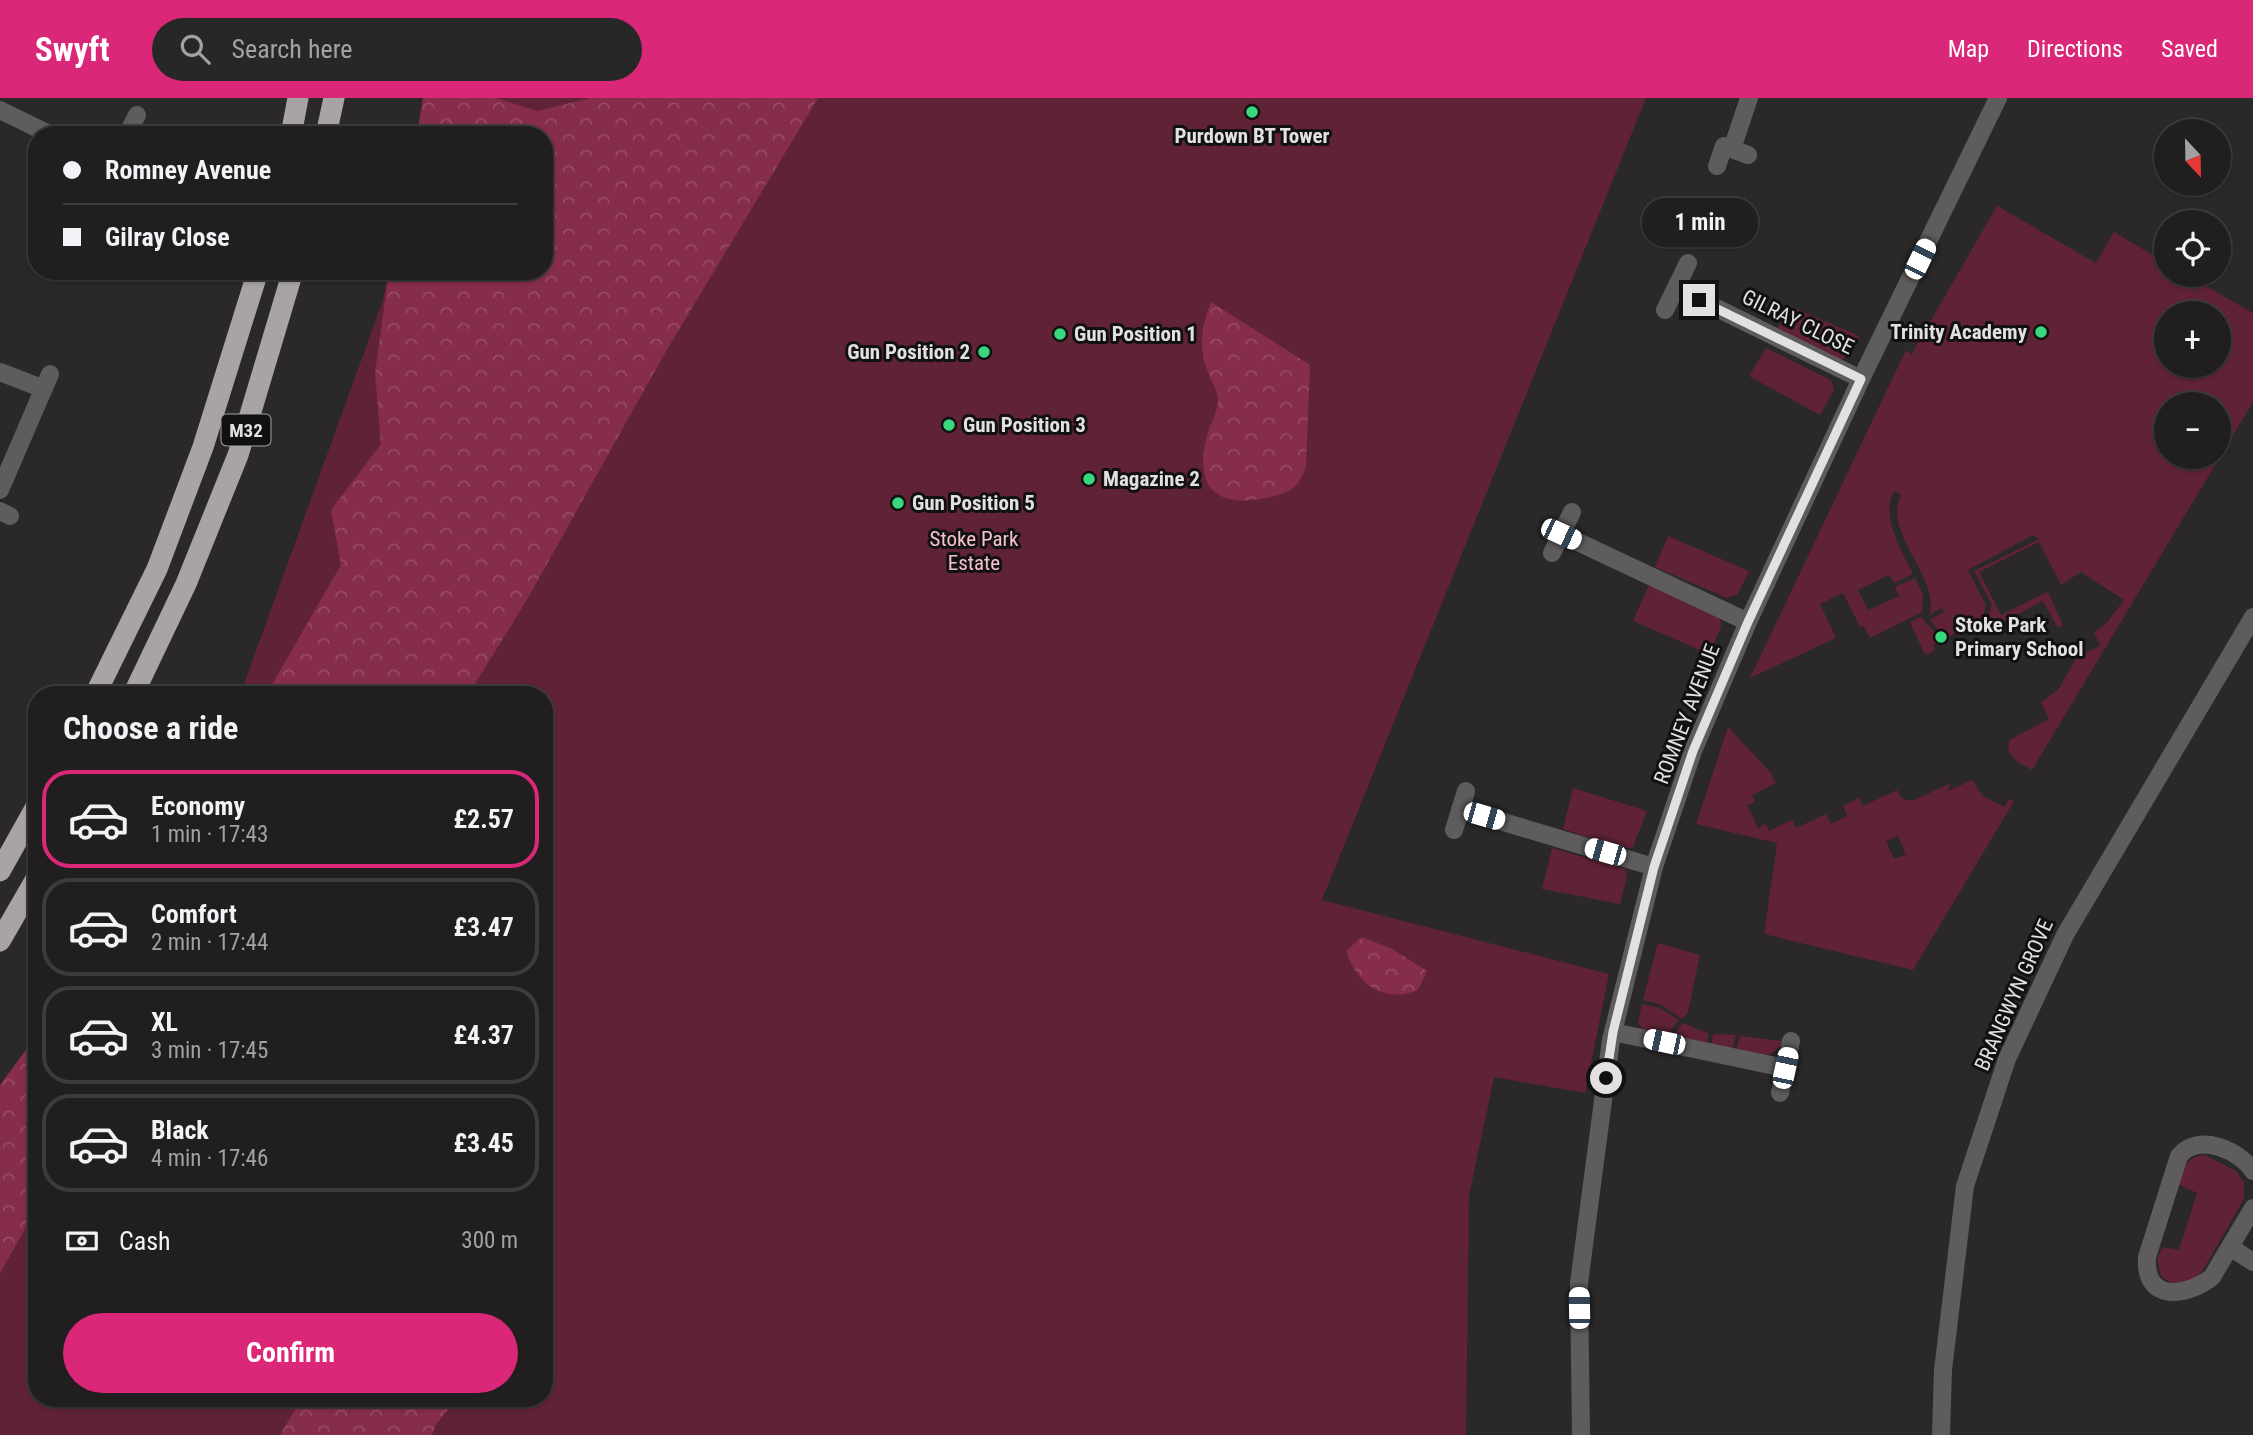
<!DOCTYPE html>
<meta charset="utf-8">
<style>
:root{--surface:#201e1e;--page:#282727;--text:#f1f3f6;--muted:#a2a2a4;--line:#3d3c3c;--accent:#db2777}
body{margin:0;font-family:"Roboto Condensed",sans-serif;background:var(--page);color:var(--text);height:100vh;display:flex;flex-direction:column;font-size:26px;white-space:nowrap}
*{box-sizing:border-box;margin:0}
p{font-size:23px;color:var(--muted)}
.icon{flex:none;width:38px;height:38px;fill:none;stroke:currentColor;stroke-width:2;stroke-linecap:round;stroke-linejoin:round}
.map{position:relative;flex:1;overflow:hidden}
.drawer{position:absolute;left:28px;top:588px;width:525px;height:721px;display:flex;flex-direction:column;background:var(--surface);border-radius:28px;box-shadow:0 2px 5px #0004,0 0 0 2px var(--line)}
.drawer>*{flex:none}
.top-card{position:absolute;left:28px;top:28px;width:525px;height:154px;border-radius:28px;box-shadow:0 2px 5px #0004,0 0 0 2px var(--line);display:grid;align-content:center;height:154px;padding:0 35px;background:var(--surface)}
.needle{width:46px;rotate:158deg}
.tools{position:absolute;left:2154px;top:21px;display:grid;gap:14px}
.tools a{display:grid;place-items:center;width:77px;height:77px;border-radius:50%;background:var(--surface);box-shadow:0 2px 5px #0004,0 0 0 2px var(--line);font-size:35px}
.end{position:absolute;width:32px;height:32px;margin:-16px;border:9px solid #e2e0e1;background:#111;box-shadow:0 0 0 4px #111}
.from{border-radius:50%}
.bubble{position:absolute;height:49px;border-radius:24px;background:var(--surface);box-shadow:0 2px 5px #0004,0 0 0 2px var(--line);font-size:23px;font-weight:700;line-height:49px;text-align:center}
.car{position:absolute;width:21px;height:42px;margin:-21px -10px;border-radius:9px;box-shadow:0 0 5px 2px #0007;background:linear-gradient(#fff 24%,#345 0 40%,#fff 0 76%,#345 0 86%,#fff 0)}
.top-card b{display:flex;align-items:center;gap:24px;height:66px;font-size:26px}
.top-card b+b{border-top:2px solid var(--line)}
.top-card i{width:18px;height:18px;background:var(--text)}
ul{padding:0;list-style:none}
li{display:flex;align-items:center;gap:21px;height:98px;margin:0 14px 10px;padding:0 21px;border:4px solid var(--line);border-radius:28px}
li div{flex:1}
li b{display:block;font-size:26px}
li em{font-style:normal;font-weight:700}
li.selected{border-color:var(--accent)}
li>.icon{width:63px;height:63px;stroke-width:1.5}
h2{padding:0 35px;font-size:32px;line-height:84px}
.pay{display:flex;align-items:center;gap:18px;height:77px;padding:0 35px;font-size:26px}
.pay p{margin-inline-start:auto}
.button{display:flex;gap:14px;margin-top:auto;padding:14px 35px}
.button a{flex:1;height:80px;border-radius:42px;background:var(--accent);color:#fff;font-size:28px;font-weight:700;line-height:80px;text-align:center}
header{display:flex;align-items:center;gap:42px;box-sizing:border-box;height:98px;padding:0 35px;background:var(--accent);color:#fff}
header strong{font-size:33px}
nav{display:flex;gap:38px;margin-inline-start:auto;font-size:24px}
.search{width:490px;height:63px;background:var(--page);display:flex;align-items:center;gap:18px;box-sizing:border-box;padding:0 24px;border-radius:38px;color:var(--muted);font-size:26px}
.map>svg:first-child{display:block}
</style>
<header>
<strong>Swyft</strong>
<div class="search"><svg class="icon" aria-label="search" viewBox="0 0 24 24"><circle cx="10" cy="10" r="6"/><path d="M15 15l6 6"/></svg>Search here</div>
<nav><a>Map</a><a>Directions</a><a>Saved</a></nav>
</header>
<div class="map">
<svg width="2253" height="1337" viewBox="0 0 2253 1337">
<defs>
<pattern id="forest-crowns" width="20" height="18" patternUnits="userSpaceOnUse" patternTransform="scale(1.75)"><rect width="20" height="18" fill="#862d4a"/><path d="M2 6a3 3 0 1 1 6 0M12 15a3 3 0 1 1 6 0" fill="none" stroke="#974b64"/></pattern>
</defs>
<rect width="100%" height="100%" fill="#2a2828"/>
<path fill="#602336" fill-rule="evenodd" d="M423,0H1646L1322,802L1609,876L1585,995L1494,979L1469,1098L1466,1337H0V987L37,937V1300H544V597H240L383,202L389,173H544V37H417Z
M1997,108L2096,165L2114,134L2166,165V177H2187L2253,215V304L2032,672C2019,665 2005,659 2009,642L2049,621L2041,604L2058,592L2077,559L2100,548L2094,534L2106,526L2124,502L2081,474L2061,487L2039,444L1979,474L2001,517L2048,494L2063,527L2058,530L2043,503L2001,525L1998,520L1985,527L1992,507L1974,473L2039,441L2033,437L1968,472L1986,507L1982,521L1946,540L1929,522L1944,514L1942,510L1930,516C1938,476 1882,434 1901,397L1894,393C1880,420 1902,452 1913,476L1894,485L1889,477L1858,492L1868,512L1899,498L1895,489L1915,480L1923,497L1922,514L1870,540L1864,528L1860,529L1843,495L1820,506L1836,540L1750,580L1906,252L1911,257ZM2166,215H2219V268H2166ZM2166,306H2219V359H2166Z
M1790,208L1859,238L1851,255L1841,262L1777,231Z
M1766,250L1831,282L1834,292L1820,317L1749,278Z
M1668,438L1749,473L1738,496L1727,500L1655,469Z
M1649,487L1720,521L1721,529L1709,556L1633,523Z
M1921,519L1943,543L1933,547L1935,552L1925,557L1910,524Z
M1728,629L1770,674L1776,685L1752,697L1755,704L1747,707L1758,730L1766,726L1769,733L1792,722L1796,730L1826,716L1831,726L1847,718L1843,708L1859,700L1863,708L1897,692L1901,700L1912,703L1951,685L1948,693L1972,682L1983,698L2005,709L2009,701L2014,703L1913,872L1764,836L1777,745L1696,726ZM1898,738L1906,757L1894,761L1886,743Z
M1573,690L1647,713L1633,749L1624,751L1563,731Z
M1552,750L1625,771L1627,778L1620,806L1542,791Z
M1658,845L1700,857L1688,914L1682,921L1662,907L1643,902Z
M1642,906L1660,910L1679,922L1666,938L1644,932L1638,925Z
M1683,925L1709,936L1706,948L1670,940Z
M1713,936L1736,937L1732,952L1711,949Z
M1740,938L1783,943C1773,964 1755,956 1736,953Z
M2205,1057L2236,1073L2244,1085V1101L2203,1172L2193,1182L2173,1186L2161,1178L2157,1161L2162,1149L2179,1152L2197,1095L2178,1086C2183,1070 2186,1058 2205,1057Z"/>
<path fill="url(#forest-crowns)" d="M423,0H496L537,13L591,0H818L665,255L525,505L468,597H266L341,467L331,412L381,346L375,276L389,173H544V37H417Z
M1211,204L1310,267L1306,367C1301,388 1291,394 1270,399C1219,411 1193,392 1207,338C1210,326 1218,314 1218,302C1218,294 1212,284 1209,277C1198,249 1201,231 1211,204Z
M1362,839L1392,851L1427,873L1418,892C1383,906 1357,886 1346,853Z
M37,937V1110L0,1175V987Z
M302,1300H458L436,1326L432,1337H280Z"/>
<g fill="none" stroke-linecap="round" stroke-linejoin="round">
<path stroke="#5e5c5d" stroke-width="18" d="M0,12L51,37
M127,37L137,17
M1732,51L1749,0
M1717,68L1724,48L1748,57
M1676,190L1861,281
M1665,212L1688,165
M0,274L44,291
M0,392L50,276
M0,413L10,418
M1561,436L1748,524
M1552,455L1572,414
M1460,711L1654,769
M1454,732L1466,693
M1613,934L1785,970
M1780,995L1791,943
M2253,1073C2239,1052 2198,1034 2179,1058L2147,1159C2144,1205 2186,1199 2212,1179L2253,1110
M2230,1149L2253,1164
M1581,1337L1579,1185L1611,942L1654,769L1693,653L1748,524L1861,281L1998,0
M1941,1337L1943,1272L1965,1088L2007,961L2065,837L2253,519"/>
<path stroke="#a8a4a5" stroke-width="21" d="M291,37L298,0
M326,37L334,0
M95,597L157,471L203,349L258,173
M133,597L186,486L238,357L293,173
M0,773L37,707
M0,843L37,779"/>
</g>
<g fill="none" stroke-linecap="round" stroke-linejoin="round">
<path stroke="#e2e0e1" stroke-width="9" d="M1606,980L1613,934L1654,769L1693,653L1748,524L1861,281L1699,202"/>
</g>
<g fill="#39d87f" stroke="#121111" stroke-width="2.5">
<circle cx="1252" cy="14" r="7"/>
<circle cx="2041" cy="234" r="7"/>
<circle cx="1060" cy="236" r="7"/>
<circle cx="984" cy="254" r="7"/>
<circle cx="949" cy="327" r="7"/>
<circle cx="1089" cy="381" r="7"/>
<circle cx="898" cy="405" r="7"/>
<circle cx="1941" cy="539" r="7"/>
</g>
<g text-anchor="middle" dominant-baseline="central" stroke-width="6" stroke-linejoin="round" paint-order="stroke">
<rect fill="#121111" stroke="#a4a2a3" stroke-width="2" x="221.5" y="316.5" width="49" height="31" rx="5"/>
<g font-size="19" font-weight="bold" fill="#e2e0e1">
<text x="246" y="332">M32</text>
</g>
<g font-size="21" font-weight="bold" fill="#e2e0e1" stroke="#121111" text-anchor="start">
<text x="1252" y="38" text-anchor="middle">Purdown BT Tower</text>
<text x="2027" y="234" text-anchor="end">Trinity Academy</text>
<text x="1074" y="236">Gun Position 1</text>
<text x="970" y="254" text-anchor="end">Gun Position 2</text>
<text x="963" y="327">Gun Position 3</text>
<text x="1103" y="381">Magazine 2</text>
<text x="912" y="405">Gun Position 5</text>
<text x="1955" y="527">Stoke Park<tspan x="1955" dy="24">Primary School</tspan></text>
</g>
<g font-size="21" fill="#e2e0e1" stroke="#121111">
<text transform="translate(1798 224) rotate(26)">GILRAY CLOSE</text>
<text transform="translate(1687 616) rotate(-69)">ROMNEY AVENUE</text>
<text transform="translate(2014 897) rotate(-66)">BRANGWYN GROVE</text>
</g>
<g font-size="21" fill="#f6c1cd" stroke="#121111">
<text x="974" y="441">Stoke Park<tspan x="974" dy="24">Estate</tspan></text>
</g>
</g>
</svg>
<div class="tools">
<a><svg class="needle" viewBox="-14 -14 28 28"><path d="M0-13l5 13h-10z" fill="#e53935"/><path d="M0 13l5-13h-10z" fill="#a2a2a4"/></svg></a>
<a><svg class="icon" aria-label="locate" viewBox="0 0 24 24"><circle cx="12" cy="12" r="6"/><path d="M12 2v4M12 18v4M2 12h4M18 12h4"/></svg></a>
<a>+</a>
<a>−</a>
</div>
<i class="end from" style="left:1606px;top:980px"></i>
<i class="end" style="left:1699px;top:202px"></i>
<div class="bubble" style="left:1642px;top:100px;width:116px">1 min</div>
<i class="car" style="left:1920px;top:161px;rotate:26deg"></i>
<i class="car" style="left:1561px;top:436px;rotate:115deg"></i>
<i class="car" style="left:1484px;top:718px;rotate:106deg"></i>
<i class="car" style="left:1605px;top:754px;rotate:286deg"></i>
<i class="car" style="left:1664px;top:944px;rotate:282deg"></i>
<i class="car" style="left:1785px;top:970px;rotate:12deg"></i>
<i class="car" style="left:1579px;top:1210px;rotate:359deg"></i>
<div class="top-card">
<b><i class="from"></i>Romney Avenue</b>
<b><i></i>Gilray Close</b>
</div>
<section class="drawer">
<h2>Choose a ride</h2>
<ul>
<li class="selected"><svg class="icon" aria-label="car" viewBox="0 0 24 24"><path d="M5 17H2v-5l4-1 3-4h7l3 4 3 1v5h-3M9 17h6M6 11h13"/><circle cx="7" cy="17" r="2"/><circle cx="17" cy="17" r="2"/></svg><div><b>Economy</b><p>1 min · 17:43</p></div><em>£2.57</em></li>
<li><svg class="icon" aria-label="car" viewBox="0 0 24 24"><path d="M5 17H2v-5l4-1 3-4h7l3 4 3 1v5h-3M9 17h6M6 11h13"/><circle cx="7" cy="17" r="2"/><circle cx="17" cy="17" r="2"/></svg><div><b>Comfort</b><p>2 min · 17:44</p></div><em>£3.47</em></li>
<li><svg class="icon" aria-label="car" viewBox="0 0 24 24"><path d="M5 17H2v-5l4-1 3-4h7l3 4 3 1v5h-3M9 17h6M6 11h13"/><circle cx="7" cy="17" r="2"/><circle cx="17" cy="17" r="2"/></svg><div><b>XL</b><p>3 min · 17:45</p></div><em>£4.37</em></li>
<li><svg class="icon" aria-label="car" viewBox="0 0 24 24"><path d="M5 17H2v-5l4-1 3-4h7l3 4 3 1v5h-3M9 17h6M6 11h13"/><circle cx="7" cy="17" r="2"/><circle cx="17" cy="17" r="2"/></svg><div><b>Black</b><p>4 min · 17:46</p></div><em>£3.45</em></li>
</ul>
<div class="pay"><svg class="icon" aria-label="cash" viewBox="0 0 24 24"><path d="M3 7h18v10H3z"/><circle cx="12" cy="12" r="2"/></svg>Cash<p>300 m</p></div>
<div class="button"><a>Confirm</a></div>
</section>
</div>
